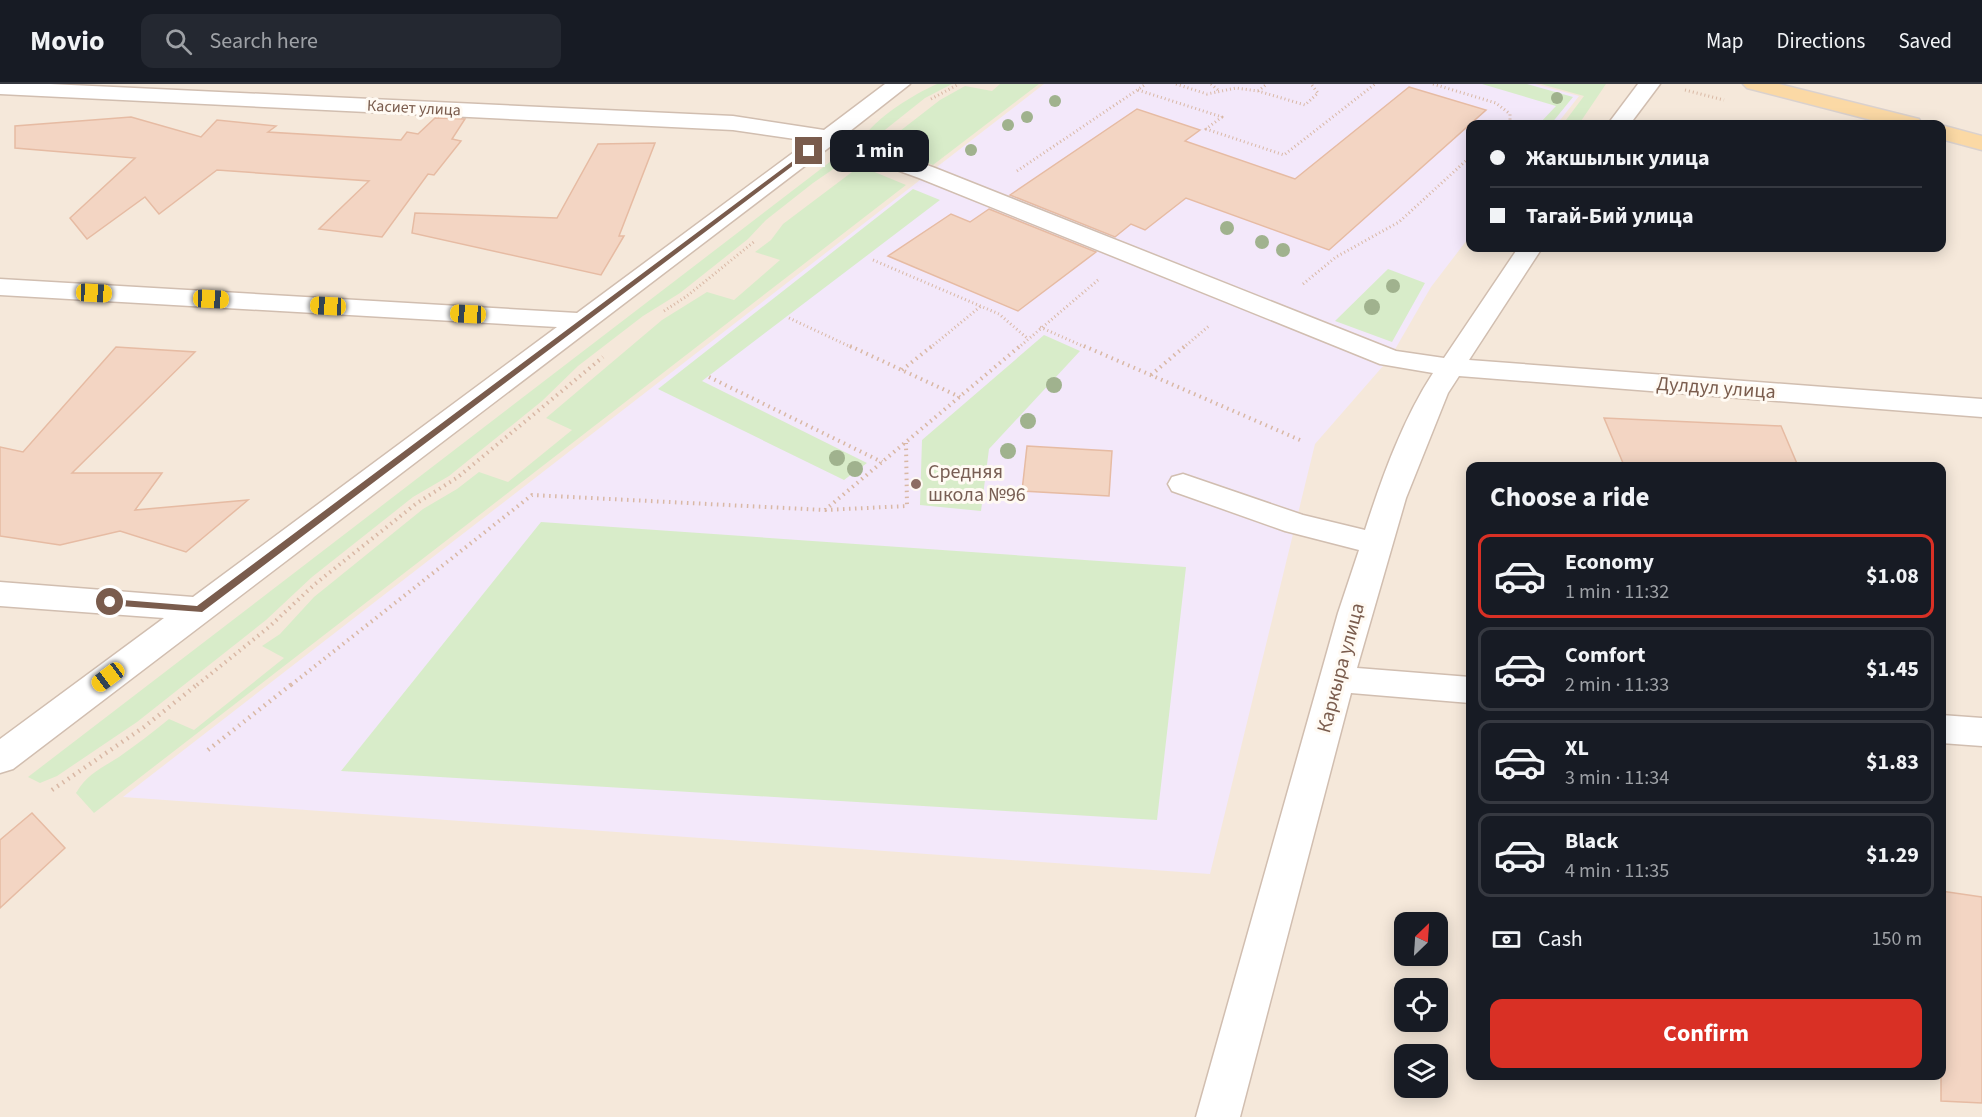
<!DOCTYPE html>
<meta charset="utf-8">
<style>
:root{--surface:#171b24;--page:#242831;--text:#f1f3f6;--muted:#9ea1a6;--line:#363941;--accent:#d93025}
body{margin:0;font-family:"Source Sans 3",sans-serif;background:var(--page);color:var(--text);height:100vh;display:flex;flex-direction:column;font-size:22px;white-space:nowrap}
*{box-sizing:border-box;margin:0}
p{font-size:20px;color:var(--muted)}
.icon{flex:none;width:33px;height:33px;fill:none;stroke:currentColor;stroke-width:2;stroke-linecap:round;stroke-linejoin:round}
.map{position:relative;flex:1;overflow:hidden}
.drawer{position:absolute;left:1466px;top:378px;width:480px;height:618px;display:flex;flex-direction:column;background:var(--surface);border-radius:12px;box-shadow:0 3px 15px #0003}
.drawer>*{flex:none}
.banner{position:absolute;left:1466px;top:36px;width:480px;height:132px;border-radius:12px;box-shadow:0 3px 15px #0003;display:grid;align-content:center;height:132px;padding:0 24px;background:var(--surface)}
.needle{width:39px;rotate:25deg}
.fabs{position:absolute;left:1394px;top:828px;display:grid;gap:12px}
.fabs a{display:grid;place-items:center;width:54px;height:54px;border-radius:12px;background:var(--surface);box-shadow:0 3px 15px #0003;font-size:30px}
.end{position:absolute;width:27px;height:27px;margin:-14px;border:8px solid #7a5c4d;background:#fff;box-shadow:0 0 0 3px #fff}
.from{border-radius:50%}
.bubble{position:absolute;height:42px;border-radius:12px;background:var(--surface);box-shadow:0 3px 15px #0003;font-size:20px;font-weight:700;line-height:42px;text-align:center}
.car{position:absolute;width:18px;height:36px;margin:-18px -9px;border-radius:8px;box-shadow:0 0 4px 2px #0007;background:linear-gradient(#f5c518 24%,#345 0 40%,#f5c518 0 76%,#345 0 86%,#f5c518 0)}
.banner b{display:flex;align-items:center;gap:21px;height:57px;font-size:22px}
.banner b+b{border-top:2px solid var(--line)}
.banner i{width:15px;height:15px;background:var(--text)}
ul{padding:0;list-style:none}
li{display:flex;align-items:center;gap:18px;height:84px;margin:0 12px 9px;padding:0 12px;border:3px solid var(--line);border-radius:12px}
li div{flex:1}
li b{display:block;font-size:22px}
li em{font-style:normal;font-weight:700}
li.active{border-color:var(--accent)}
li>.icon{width:54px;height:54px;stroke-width:1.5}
h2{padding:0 24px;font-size:27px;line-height:72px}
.pay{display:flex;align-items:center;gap:15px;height:66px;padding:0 24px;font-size:22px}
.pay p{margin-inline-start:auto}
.cta{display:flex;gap:12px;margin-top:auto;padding:12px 24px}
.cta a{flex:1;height:69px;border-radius:12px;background:var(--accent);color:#fff;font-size:24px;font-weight:700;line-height:69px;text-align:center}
header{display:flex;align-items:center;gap:36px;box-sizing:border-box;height:84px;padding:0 30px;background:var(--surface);border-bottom:2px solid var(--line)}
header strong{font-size:28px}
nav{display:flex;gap:33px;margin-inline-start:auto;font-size:21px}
.search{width:420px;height:54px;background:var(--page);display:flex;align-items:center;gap:15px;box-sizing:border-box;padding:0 21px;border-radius:12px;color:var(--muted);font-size:22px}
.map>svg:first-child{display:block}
</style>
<header>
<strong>Movio</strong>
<div class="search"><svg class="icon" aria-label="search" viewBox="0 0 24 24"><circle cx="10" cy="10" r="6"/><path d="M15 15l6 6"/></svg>Search here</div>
<nav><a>Map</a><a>Directions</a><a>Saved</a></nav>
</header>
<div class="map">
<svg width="1982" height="1033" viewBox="0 0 1982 1033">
<rect width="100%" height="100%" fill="#fdf6ec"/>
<path fill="#f5e8da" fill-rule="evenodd" d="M0,0H1982V1033H0ZM1470,40H1941V164H1470ZM1470,382H1941V992H1470ZM1404,838H1437V872H1404ZM1404,904H1437V938H1404ZM1404,970H1437V1004H1404Z"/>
<path fill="#f3e8fa" d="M1044,0H1535L1579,12L1557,40H1470V152L1431,203L1390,274L1315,360L1210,790L123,713Z"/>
<path fill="#d8ecc9" d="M937,0H952L925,14L871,57L865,55L864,52C882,30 911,12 937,0Z
M1000,0H1039L933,81L885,64L900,47L940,16L965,2L992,7Z
M1482,0H1527L1573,13L1551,40L1540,39L1556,22Z
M1541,0H1606L1579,40H1563L1584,12Z
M839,71H848V75L813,99L766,136L748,155L680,209L643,232L578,282L542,317L449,392L413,413L312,493L266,536L137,638L57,692L40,699L28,693Z
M860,82L906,101L94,729L76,709C87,690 102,684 119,673C136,661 153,648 169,635L194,646L284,574L262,562L280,550L314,513L423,425L457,405L479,388L508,398L572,346L546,334L662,236L707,208L734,216L780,176L755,168L771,156L783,140Z
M913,105L940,116L702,297L867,379L844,396L658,305Z
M1388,185L1425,199L1392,258L1335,237Z
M1044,251L1080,267L989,365L981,427L920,421L922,356Z
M541,438L1186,483L1157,736L341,687Z"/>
<path fill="#f3d5c3" stroke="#e6bba3" stroke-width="1.5" d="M1409,3L1486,26L1329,166L1186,114L1145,146L1131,140L1115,153L1010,111L1137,25L1200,46L1185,57L1295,95Z
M131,33L201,53L217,36L276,42L268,48L401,56L407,48L418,50L435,34L465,35L452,55L461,57L434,91L428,90L382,153L319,145L369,97L217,86L159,130L145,113L87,155L70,134L135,74L15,64V42Z
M655,59L619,152H624L601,191L412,149L415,129L557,134L598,60Z
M989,125L1096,168L1018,227L888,172L951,130L970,138Z
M116,263L195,268L72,389H162L135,426L248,416L186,468L120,447L60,461L0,452V363L23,368Z
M1604,334L1781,342L1798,382L1623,379Z
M1027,362L1112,367L1109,412L1022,407Z
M32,729L65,764L0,824V756Z
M1941,807L1982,813V1019L1941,1017Z"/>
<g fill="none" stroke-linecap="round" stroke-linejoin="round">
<defs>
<path id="minor" d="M0,0H50L733,32L824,46L885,0H910L845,51L935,84L1396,267L1444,274L1518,164H1542L1469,276L1982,315V333L1459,292L1448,309L1406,414L1357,584L1470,593V619L1351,609L1240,1033H1196L1338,529L1359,466L1285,447L1172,407L1168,400L1172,393L1183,390L1303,431L1365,446C1382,393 1403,335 1433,289L1380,280L919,94L831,62L13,685L0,689V655L164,534L0,522V498L193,513L557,243L0,211V195L577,229L809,57L733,46L0,10Z
M1638,0H1660L1630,40H1608Z
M1941,631L1982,634V662L1941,659Z"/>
<path id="major" d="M1743,0H1779L1919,35L1922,40H1887L1747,4Z
M1941,41L1982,52V66L1941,55Z"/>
</defs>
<use href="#minor" stroke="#d1beb0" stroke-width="3"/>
<use href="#major" stroke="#dad1cd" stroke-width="3"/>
<path stroke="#d9b8a5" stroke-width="3" stroke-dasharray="1 3" stroke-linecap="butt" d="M1176,0L1207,10L1236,4L1258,7L1305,21L1318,9L1311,0
M1211,0L1218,6
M1433,0L1496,19L1510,30V36L1506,40
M1138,6L1222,33L1206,45L1284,71L1375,0
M1685,6L1724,16
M1258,7L1267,0
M931,15L959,0
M1017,87L1146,0
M873,176L999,230L1027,254
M1303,200L1336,173L1399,138L1470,73
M664,227L687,212L755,157
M789,234L853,264
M1040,243L1087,264
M930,264L981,222
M1018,264L1098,196
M1183,264L1210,241"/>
<path stroke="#d9b8a5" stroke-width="4" stroke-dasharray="1.5 4.5" stroke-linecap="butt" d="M850,262L960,313
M1084,262L1300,356
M902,286L932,262
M1151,291L1185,262
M709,293L882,378
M825,426L907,422L906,359
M197,601L269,543L315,500L417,419L458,393L603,273
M291,601L532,411L825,426L1020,262"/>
<path stroke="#d9b8a5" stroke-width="4.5" stroke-dasharray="1.5 5" stroke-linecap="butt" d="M208,666L293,599
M52,706L144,643L199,599"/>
<use href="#minor" fill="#fff" fill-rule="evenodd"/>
<use href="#major" fill="#fbd9a5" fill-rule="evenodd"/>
</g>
<g fill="#a0b28e">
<circle cx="1557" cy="14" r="6"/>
<circle cx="1055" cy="17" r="6"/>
<circle cx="1027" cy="33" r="6"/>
<circle cx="1008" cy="41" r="6"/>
<circle cx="971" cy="66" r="6"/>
<circle cx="1227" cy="144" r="7"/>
<circle cx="1262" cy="158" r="7"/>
<circle cx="1283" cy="166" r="7"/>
<circle cx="1393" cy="202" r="7"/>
<circle cx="1372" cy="223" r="8"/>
<circle cx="1054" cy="301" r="8"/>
<circle cx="1028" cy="337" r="8"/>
<circle cx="1008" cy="367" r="8"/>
<circle cx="837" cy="374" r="8"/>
<circle cx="855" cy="385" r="8"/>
</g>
<path fill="#7a5c4d" d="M809,65L811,68L202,528L107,521L105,518L110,515L197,522Z"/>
<circle fill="#8d6e63" stroke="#fffaf3" stroke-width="2" cx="916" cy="400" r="6"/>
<g text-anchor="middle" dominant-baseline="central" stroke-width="6" stroke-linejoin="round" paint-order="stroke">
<g font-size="16" fill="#7a5c4d" stroke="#fffaf3">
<text transform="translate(414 24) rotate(3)">Касиет улица</text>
</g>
<g font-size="20" fill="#7a5c4d" stroke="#fffaf3">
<text transform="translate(1716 304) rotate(4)">Дулдул улица</text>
<text transform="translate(1341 584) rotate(-75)">Каркыра улица</text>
</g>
<g font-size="20" fill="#785e54" stroke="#fffaf3" text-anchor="start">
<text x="928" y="388">Средняя<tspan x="928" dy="23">школа №96</tspan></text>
</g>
</g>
</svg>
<div class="fabs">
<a><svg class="needle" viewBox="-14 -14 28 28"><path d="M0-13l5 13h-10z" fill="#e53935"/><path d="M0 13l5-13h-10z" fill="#9ea1a6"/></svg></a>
<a><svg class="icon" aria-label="locate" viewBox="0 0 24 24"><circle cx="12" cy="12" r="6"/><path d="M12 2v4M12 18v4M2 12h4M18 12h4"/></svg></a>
<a><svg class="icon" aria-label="layers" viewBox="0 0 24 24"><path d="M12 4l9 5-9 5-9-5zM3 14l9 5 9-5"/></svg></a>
</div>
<i class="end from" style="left:110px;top:518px"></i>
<i class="end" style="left:809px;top:67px"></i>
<div class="bubble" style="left:830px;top:46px;width:99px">1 min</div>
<i class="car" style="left:94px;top:209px;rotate:93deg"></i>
<i class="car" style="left:211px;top:215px;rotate:93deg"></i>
<i class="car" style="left:328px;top:222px;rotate:273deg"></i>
<i class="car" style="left:468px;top:230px;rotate:273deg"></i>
<i class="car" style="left:108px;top:593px;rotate:233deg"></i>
<div class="banner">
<b><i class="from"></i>Жакшылык улица</b>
<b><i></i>Тагай-Бий улица</b>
</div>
<section class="drawer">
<h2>Choose a ride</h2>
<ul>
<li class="active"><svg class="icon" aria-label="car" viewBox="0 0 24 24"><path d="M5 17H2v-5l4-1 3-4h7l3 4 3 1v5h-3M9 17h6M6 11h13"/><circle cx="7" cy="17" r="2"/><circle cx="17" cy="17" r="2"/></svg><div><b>Economy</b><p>1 min · 11:32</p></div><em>$1.08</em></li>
<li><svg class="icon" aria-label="car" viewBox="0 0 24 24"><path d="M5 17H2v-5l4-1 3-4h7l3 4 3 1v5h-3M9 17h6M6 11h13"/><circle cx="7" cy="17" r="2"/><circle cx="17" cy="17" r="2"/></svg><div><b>Comfort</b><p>2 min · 11:33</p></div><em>$1.45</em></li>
<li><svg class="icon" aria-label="car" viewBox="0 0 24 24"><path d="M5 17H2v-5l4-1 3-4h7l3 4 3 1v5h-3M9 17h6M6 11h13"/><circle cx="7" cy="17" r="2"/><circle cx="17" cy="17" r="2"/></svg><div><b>XL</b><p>3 min · 11:34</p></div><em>$1.83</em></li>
<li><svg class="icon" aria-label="car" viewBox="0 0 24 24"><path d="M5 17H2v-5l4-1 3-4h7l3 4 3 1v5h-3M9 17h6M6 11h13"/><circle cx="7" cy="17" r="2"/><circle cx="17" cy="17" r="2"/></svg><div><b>Black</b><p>4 min · 11:35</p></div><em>$1.29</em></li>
</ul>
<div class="pay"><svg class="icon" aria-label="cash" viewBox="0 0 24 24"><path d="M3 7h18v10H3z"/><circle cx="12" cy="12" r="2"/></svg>Cash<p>150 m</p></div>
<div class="cta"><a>Confirm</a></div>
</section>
</div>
